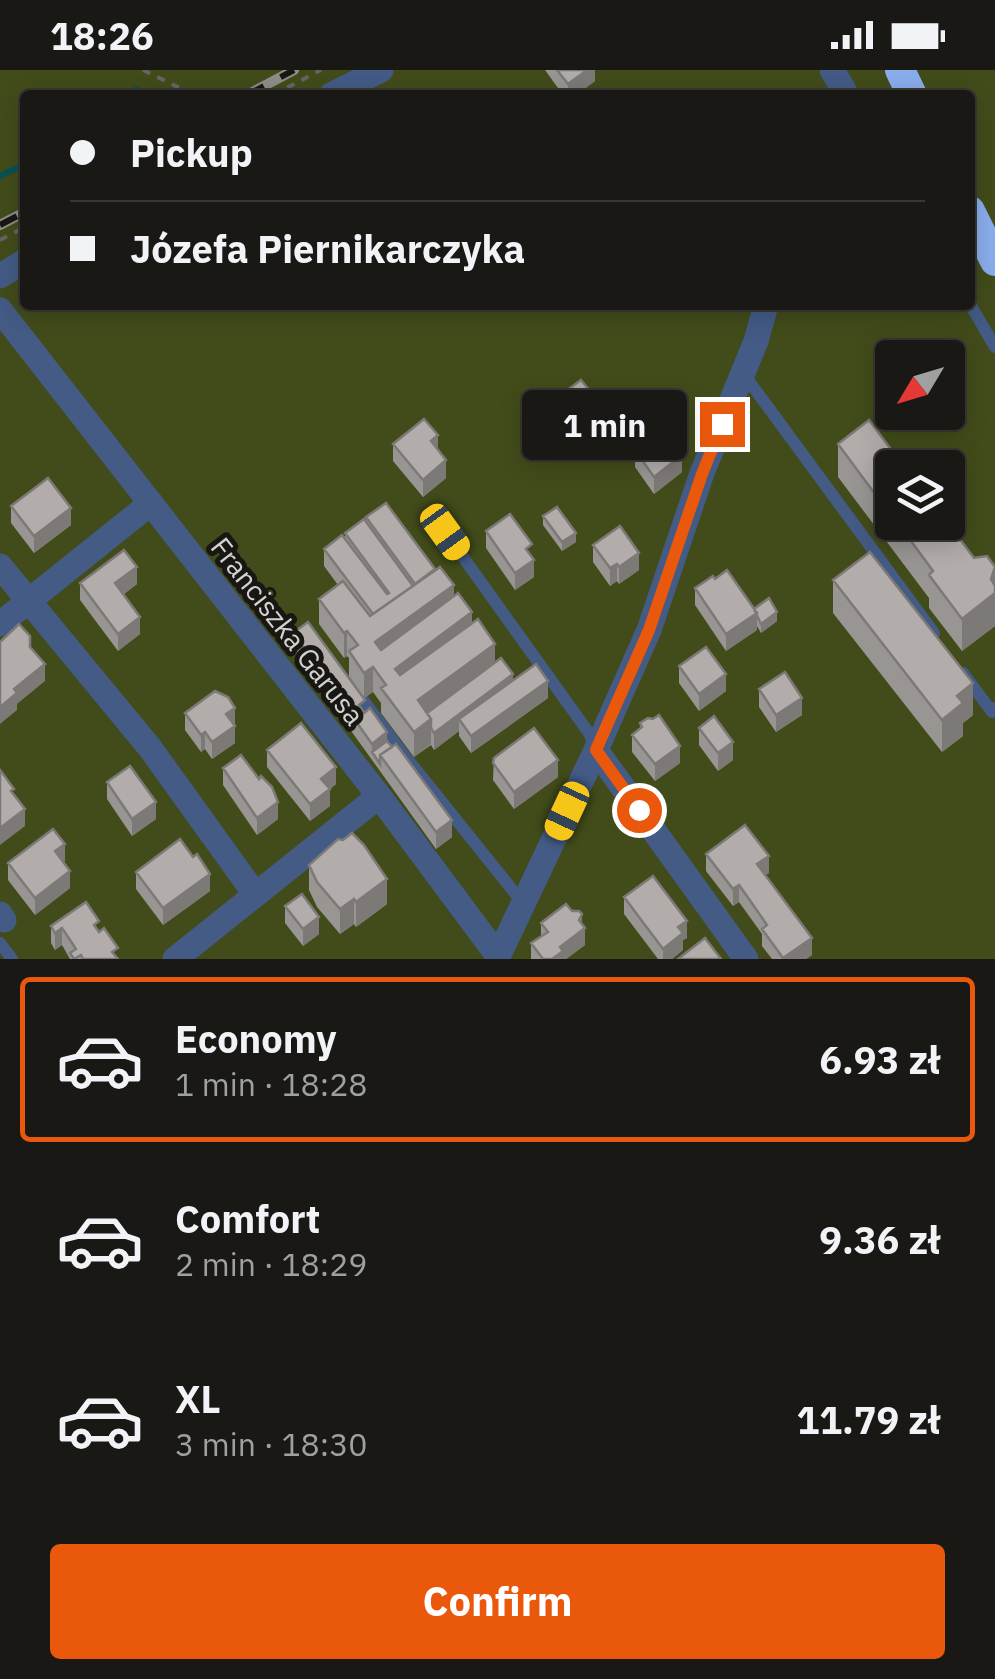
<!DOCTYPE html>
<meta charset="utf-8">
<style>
:root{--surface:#1a1815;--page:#23211e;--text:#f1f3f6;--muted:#9fa0a0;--line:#383734;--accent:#ea580c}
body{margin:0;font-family:"IBM Plex Sans",sans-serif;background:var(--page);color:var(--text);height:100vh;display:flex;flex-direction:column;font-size:38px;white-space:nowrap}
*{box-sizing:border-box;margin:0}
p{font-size:32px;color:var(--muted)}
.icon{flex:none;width:55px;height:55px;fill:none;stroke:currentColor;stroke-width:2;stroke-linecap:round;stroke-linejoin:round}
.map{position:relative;height:889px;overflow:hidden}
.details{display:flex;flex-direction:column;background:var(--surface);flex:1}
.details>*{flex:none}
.hud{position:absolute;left:20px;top:20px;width:955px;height:220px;border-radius:10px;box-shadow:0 5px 25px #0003,0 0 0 2px var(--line);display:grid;align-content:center;height:220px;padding:0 50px;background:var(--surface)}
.needle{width:65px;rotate:232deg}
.controls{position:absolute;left:875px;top:270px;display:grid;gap:20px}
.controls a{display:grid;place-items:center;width:90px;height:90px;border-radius:10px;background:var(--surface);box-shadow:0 5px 25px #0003,0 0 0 2px var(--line);font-size:50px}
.end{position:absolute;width:45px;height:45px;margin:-22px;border:12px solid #ea580c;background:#fff;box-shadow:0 0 0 5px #fff}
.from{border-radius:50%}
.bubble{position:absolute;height:70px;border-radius:10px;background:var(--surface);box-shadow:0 5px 25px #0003,0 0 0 2px var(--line);font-size:32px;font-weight:700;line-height:70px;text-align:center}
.car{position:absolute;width:30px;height:60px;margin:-30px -15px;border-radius:12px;box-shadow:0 0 8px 2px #0007;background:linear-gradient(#f5c518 24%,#345 0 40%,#f5c518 0 76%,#345 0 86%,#f5c518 0)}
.hud b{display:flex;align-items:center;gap:35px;height:95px;font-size:38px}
.hud b+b{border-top:2px solid var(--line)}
.hud i{width:25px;height:25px;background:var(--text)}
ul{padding:18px 0 0;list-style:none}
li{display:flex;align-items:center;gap:30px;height:165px;margin:0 20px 15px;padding:0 30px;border:5px solid transparent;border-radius:10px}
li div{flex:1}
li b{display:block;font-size:38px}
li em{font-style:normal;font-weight:700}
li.on{border-color:var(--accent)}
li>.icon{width:90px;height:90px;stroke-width:1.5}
.button{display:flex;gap:20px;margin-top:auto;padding:20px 50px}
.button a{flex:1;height:115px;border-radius:10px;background:var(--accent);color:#fff;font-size:40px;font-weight:700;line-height:115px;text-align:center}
.status{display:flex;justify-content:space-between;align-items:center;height:70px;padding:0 50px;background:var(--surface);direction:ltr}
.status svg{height:28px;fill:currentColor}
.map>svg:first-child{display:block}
</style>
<div class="status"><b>18:26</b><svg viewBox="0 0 49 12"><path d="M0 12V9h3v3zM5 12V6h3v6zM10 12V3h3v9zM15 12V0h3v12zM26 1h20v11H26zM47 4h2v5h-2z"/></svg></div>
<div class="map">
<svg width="995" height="889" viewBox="0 0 995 889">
<rect width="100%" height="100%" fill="#22201c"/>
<path fill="#424c1a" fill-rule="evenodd" d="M0,0H995V889H0ZM25,25H970V235H25ZM892,288H948V342H892ZM892,398H948V452H892Z"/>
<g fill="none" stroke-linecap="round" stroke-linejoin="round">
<path stroke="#095154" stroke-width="6" d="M130,25L137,19
M0,106L25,94"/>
<path stroke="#666561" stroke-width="4" stroke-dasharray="8 8" stroke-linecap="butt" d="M143,0L194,25
M273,25L321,0
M0,170L25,157"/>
<path stroke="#435b85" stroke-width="12" d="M970,234L995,277
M743,303L934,563
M445,462L589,663L595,677
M963,603L992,642L995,638
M355,619L401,681L523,833
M0,873L12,889"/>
<path stroke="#435b85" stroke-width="25" d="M832,0L844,20L838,25
M331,25L381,0
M0,206L25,191
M0,240L379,726L498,886
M0,496L150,678L255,824
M0,554L151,433
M596,680L746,889
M0,844L4,850
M175,889L379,726
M497,889L596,680L649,560L702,403L756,271L766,235"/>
<path stroke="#8aadec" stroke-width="30" d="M900,0L912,25
M970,141L995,191"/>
<defs>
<path id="rail" d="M247,25L294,0
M0,155L25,142"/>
</defs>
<use href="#rail" stroke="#8e8d8a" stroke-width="10"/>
<use href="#rail" stroke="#191713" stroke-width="6" stroke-dasharray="19" stroke-linecap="butt"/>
</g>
<path fill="#999592" d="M545,0H595V11L576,25H563Z
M570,318L621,376L607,385L570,335Z
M393,374L438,380L446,408L423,427L393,391Z
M838,374L892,398V452H947L974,488L995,497V556L962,581L929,538V528L838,407Z
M635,380L682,402L654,424L635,397Z
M11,436L71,455L34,483L11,453Z
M543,446L576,472L562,481L543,455Z
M366,447L454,526L495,592L513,610L548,628L471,683L459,666V661L434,680L431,675L414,687L381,643V633L373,622L364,628L349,606V588L347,586L344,588L319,554V529L338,515L324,496V479L345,468V463L366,452Z
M486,461L532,487L534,507L515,520L486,478Z
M593,475L639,500L619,514L617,511L610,516L593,492Z
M833,510L973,645L963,653V666L942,682L833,543Z
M80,513L137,514L124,524L140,564L118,581L80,530Z
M695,518L754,539L777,551L761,563L757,556V560L726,581L695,535Z
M293,563L365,642L387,671L452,767L436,779L293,580Z
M679,596L726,621L699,641L679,613Z
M759,619L802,645L776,662L759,637Z
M185,643L235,655V673L212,689L205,679L201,682L185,660Z
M653,649L680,693L655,711L632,682V665L640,658V653Z
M699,658L733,690L718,701L699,675Z
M267,680L336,714L330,719V736L310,751L267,697Z
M494,688L558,707L514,739L493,710Z
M223,698L278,749L257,765L223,715Z
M107,712L156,749L132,766L107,729Z
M706,784L769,803L765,805L812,885L806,889H772L762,876V864L739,832L733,836L706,801Z
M65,791L63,792L70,818L35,845L8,810V793Z
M309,795L387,834L356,857L354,854L340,864L317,837L309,820Z
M136,802L210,821L163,855L136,819Z
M624,827L687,868L683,870V880L672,889H658L624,844Z
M285,836L319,864L303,876L285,853Z
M541,853L582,854L585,875L566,889H531V873L541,866Z
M51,856L99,862L118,889H70L62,875L55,880L51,873Z"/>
<path fill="#7d7977" d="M587,0H595V11L576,25H568V14Z
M621,359V376L607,385V368Z
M438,365V382L431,371Z
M682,385V402L654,424V407Z
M446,390V408L423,427V410Z
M71,438V455L34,483V466Z
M576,463V472L562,481V472Z
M639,483V500L619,514V497Z
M534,490V507L515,520V503Z
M617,494V511L610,516V498Z
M137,497V514L115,530V513Z
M995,497V556L962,581V549L991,509Z
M454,515V540L375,597V572Z
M472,542V567L395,624V599Z
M777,542V551L761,563V554Z
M757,543V560L726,581V564Z
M140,547V564L118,581V564Z
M347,561V586L344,588V563Z
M495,574V599L425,650L418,630Z
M45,594V611L17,634V640L0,654V637L14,619Z
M373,597V622L364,628V603Z
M513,604V621L459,649V661L434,680V663Z
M726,604V621L699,641V624Z
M548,611V628L471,683V666Z
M973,613V645L963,653V666L942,682V650L957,626Z
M802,628V645L776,662V645Z
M235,638V655L226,644Z
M431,649V674L414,687V662Z
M235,656V673L212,689V672Z
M205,662V679L201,682V665Z
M387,662V679L372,682V674Z
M733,672V690L718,701V683Z
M680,676V693L655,711V694Z
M558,690V707L514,739V722Z
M336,697V714L330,719V736L310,751V734L321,709Z
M156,732V749L132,766V749Z
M278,732V749L257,765V748Z
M25,739V756L0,775V758Z
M452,750V767L436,779V762Z
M65,774V791L55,798V781Z
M769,786V803L757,811V794Z
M70,801V818L35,845V828Z
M210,804V821L163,855V838Z
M387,809V834L356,857V832Z
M739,815V832L733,836V819Z
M354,829V854L340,864V839Z
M582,844V860L585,858V875L566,889H552Z
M319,847V864L303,876V859Z
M687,851V868L683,870V880L672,889H663V879L678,857Z
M62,858V875L55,880V863Z
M812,868V885L806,889H783Z"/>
<path fill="#b2adaa" stroke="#7d7977" stroke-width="2.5" d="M557,0H587L568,14Z
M581,310L621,359L607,368L570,318Z
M424,349L438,365L431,371L446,390L423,410L393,374Z
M869,350L905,398H892V447L838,374Z
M662,360L682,385L654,407L635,380Z
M48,408L71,438L34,466L11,436Z
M386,433L435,499L415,514L366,447Z
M557,437L576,463L562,472L543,446Z
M510,444L532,474L526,479L534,490L515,503L486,461Z
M364,449L413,516L373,544L324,479L342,465L387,524L389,523L345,463Z
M897,452H947L974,488L987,486L995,497L991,509L995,516V523L962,549L929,505L933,501Z
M620,456L639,483L619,497L617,494L610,498L593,475Z
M124,480L137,497L115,513L140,547L118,564L80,513Z
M870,482L973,613L957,626L963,633L942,650L833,510Z
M440,497L454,515L375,572L381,580L458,523L472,542L395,599L400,605L478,549L495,574L418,630L431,649L414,662L381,618L386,615L373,597L364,603L349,581L358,575L347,561L344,563L319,529L343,511L370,546Z
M727,500L757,543L726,564L695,518L713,506L715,509Z
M769,528L777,542L761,554L754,539Z
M308,552L365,630L359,635L364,643L370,638L387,662L372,674L293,563Z
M19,554L30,566V577L45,594L14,619L17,623L0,637V572Z
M706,577L726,604L699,624L679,596Z
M501,588L513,604L434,663L431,658V649L427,643Z
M536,594L548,611L471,666L459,649Z
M785,602L802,628L776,645L759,619Z
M215,621L228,627L235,638L226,644L235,656L212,672L205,662L201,665L185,643Z
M659,645L680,676L655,694L632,665L642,657L640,653L648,648L653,649Z
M714,646L733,672L718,683L699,658Z
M301,653L336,697L321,709L330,719L310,734L267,680Z
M534,658L558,690L514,722L493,693L494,688Z
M387,671L392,677L380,685V694L372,682Z
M396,674L452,750L436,762L380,685Z
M241,685L259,709L261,706L272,717L278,732L257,748L223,698Z
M130,696L156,732L132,749L107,712Z
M0,700L14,719L11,721L25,739L0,758Z
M745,755L769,786L757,794L812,868L783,888L762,859L767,855L749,829L739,815L733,819L706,784Z
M53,759L65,774L55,781L70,801L35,828L8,793Z
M352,763L364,775L387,809L356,832L354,829L340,839L317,812L309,795L338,769L343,770Z
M180,769L193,787L197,784L210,804L163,838L136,802Z
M653,806L687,851L678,857L683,863L663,879L624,827Z
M302,824L319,847L303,859L285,836Z
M86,832L99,851L94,855L99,862L104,858L118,878L112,882L118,889H83L81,885L74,889L70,883L76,879L62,858L55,863L51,856Z
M566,834L572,841H579L582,844L579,850L585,858L560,877L563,881L552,889H543L531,873L548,862L541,853Z
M705,868L721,889H678Z"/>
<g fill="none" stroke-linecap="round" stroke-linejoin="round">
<path stroke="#ea580c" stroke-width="12" d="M639,740L596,680L649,560L702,404L722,354"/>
</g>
<g text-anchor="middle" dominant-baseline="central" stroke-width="10" stroke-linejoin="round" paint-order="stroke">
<g font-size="28" fill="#d3d2cf" stroke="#191713">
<text transform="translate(288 561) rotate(52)">Franciszka Garusa</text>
</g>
</g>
</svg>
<div class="controls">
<a><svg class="needle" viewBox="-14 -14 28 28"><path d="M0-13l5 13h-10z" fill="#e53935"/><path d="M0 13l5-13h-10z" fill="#9fa0a0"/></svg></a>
<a><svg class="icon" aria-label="layers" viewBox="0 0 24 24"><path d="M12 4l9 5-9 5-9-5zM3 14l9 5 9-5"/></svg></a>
</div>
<i class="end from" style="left:639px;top:740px"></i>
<i class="end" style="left:722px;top:354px"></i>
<div class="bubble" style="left:522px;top:320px;width:165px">1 min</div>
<i class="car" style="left:445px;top:462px;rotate:144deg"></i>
<i class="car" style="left:567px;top:741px;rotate:205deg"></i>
<div class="hud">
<b><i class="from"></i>Pickup</b>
<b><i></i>Józefa Piernikarczyka</b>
</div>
</div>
<section class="details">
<ul>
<li class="on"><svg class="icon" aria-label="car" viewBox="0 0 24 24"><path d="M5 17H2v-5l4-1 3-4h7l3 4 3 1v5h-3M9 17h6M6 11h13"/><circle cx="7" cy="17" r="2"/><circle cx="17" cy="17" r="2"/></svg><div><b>Economy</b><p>1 min · 18:28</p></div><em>6.93 zł</em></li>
<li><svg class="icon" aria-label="car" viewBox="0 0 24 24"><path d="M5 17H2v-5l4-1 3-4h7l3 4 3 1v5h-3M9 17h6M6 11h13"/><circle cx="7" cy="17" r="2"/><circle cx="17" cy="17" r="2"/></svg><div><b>Comfort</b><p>2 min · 18:29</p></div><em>9.36 zł</em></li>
<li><svg class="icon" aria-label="car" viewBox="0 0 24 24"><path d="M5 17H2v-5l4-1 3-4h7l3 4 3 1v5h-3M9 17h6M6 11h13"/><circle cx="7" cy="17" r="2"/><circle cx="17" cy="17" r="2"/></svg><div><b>XL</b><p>3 min · 18:30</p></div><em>11.79 zł</em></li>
</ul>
<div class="button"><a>Confirm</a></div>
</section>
